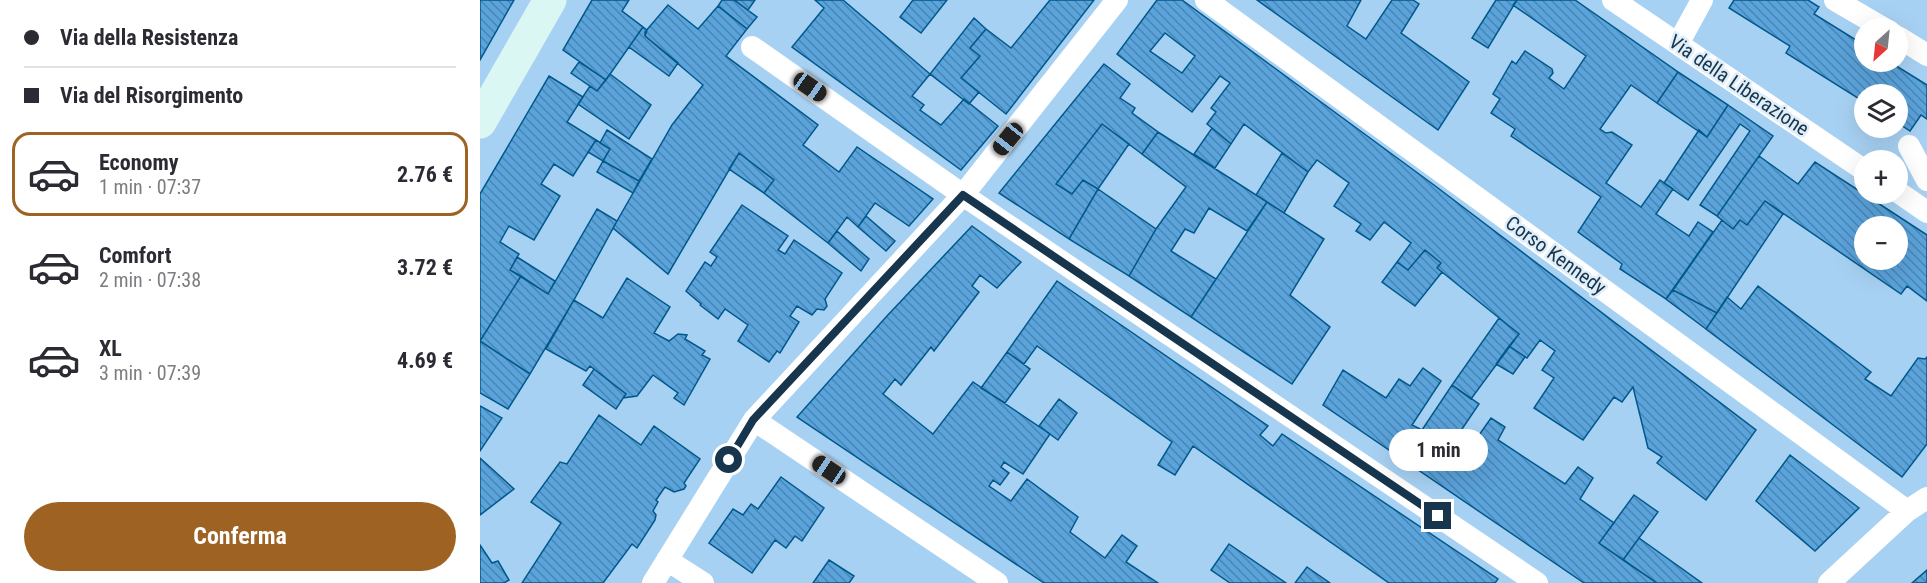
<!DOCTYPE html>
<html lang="it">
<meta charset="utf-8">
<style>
:root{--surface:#fff;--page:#f2f2f3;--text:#2b2b33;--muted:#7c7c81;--line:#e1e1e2;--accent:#9e6323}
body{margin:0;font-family:"Roboto Condensed",sans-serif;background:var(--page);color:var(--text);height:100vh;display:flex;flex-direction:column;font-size:22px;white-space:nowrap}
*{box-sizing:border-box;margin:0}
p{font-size:20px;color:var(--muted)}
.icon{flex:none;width:33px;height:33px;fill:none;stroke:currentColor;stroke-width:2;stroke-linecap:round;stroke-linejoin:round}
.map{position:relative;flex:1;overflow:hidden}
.drawer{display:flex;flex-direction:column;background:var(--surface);width:480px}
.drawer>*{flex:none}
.hud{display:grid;align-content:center;height:132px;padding:0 24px;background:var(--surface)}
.needle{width:39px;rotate:207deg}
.buttons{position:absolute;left:1374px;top:18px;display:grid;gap:12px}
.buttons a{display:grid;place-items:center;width:54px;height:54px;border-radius:50%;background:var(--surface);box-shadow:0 6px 24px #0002;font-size:30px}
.end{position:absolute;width:27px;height:27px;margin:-14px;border:8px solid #17354c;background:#fff;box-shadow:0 0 0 3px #fff}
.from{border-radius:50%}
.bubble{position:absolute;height:42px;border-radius:21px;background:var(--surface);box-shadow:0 6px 24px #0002;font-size:20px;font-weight:700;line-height:42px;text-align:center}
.car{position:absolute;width:18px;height:36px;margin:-18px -9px;border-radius:8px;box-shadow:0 0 4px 2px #0007;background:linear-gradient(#222 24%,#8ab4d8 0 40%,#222 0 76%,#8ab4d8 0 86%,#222 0)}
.hud b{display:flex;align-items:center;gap:21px;height:57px;font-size:22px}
.hud b+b{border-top:2px solid var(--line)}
.hud i{width:15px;height:15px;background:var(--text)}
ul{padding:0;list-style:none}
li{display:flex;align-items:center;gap:18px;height:84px;margin:0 12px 9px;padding:0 12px;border:3px solid transparent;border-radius:18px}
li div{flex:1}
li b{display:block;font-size:22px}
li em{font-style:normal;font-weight:700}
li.on{border-color:var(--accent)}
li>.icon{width:54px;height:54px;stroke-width:1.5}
.action{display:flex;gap:12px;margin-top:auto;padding:12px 24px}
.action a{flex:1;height:69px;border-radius:36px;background:var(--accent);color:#fff;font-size:24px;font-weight:700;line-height:69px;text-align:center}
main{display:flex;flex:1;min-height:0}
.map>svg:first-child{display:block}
</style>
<main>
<section class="drawer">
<div class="hud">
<b><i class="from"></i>Via della Resistenza</b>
<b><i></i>Via del Risorgimento</b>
</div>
<ul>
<li class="on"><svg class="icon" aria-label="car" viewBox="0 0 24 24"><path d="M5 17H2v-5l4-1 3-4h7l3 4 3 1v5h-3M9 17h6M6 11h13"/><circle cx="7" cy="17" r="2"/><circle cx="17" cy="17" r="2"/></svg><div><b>Economy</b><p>1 min · 07:37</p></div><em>2.76 €</em></li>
<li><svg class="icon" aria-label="car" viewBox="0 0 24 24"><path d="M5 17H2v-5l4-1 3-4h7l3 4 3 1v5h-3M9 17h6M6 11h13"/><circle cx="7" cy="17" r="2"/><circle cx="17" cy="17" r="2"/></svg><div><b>Comfort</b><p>2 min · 07:38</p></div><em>3.72 €</em></li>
<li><svg class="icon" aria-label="car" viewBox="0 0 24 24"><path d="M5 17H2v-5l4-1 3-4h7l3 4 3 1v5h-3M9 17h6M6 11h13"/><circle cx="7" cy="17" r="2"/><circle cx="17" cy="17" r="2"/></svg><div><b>XL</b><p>3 min · 07:39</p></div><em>4.69 €</em></li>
</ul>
<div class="action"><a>Conferma</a></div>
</section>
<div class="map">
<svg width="1447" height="583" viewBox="0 0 1447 583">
<defs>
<pattern id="building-back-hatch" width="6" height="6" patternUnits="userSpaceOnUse" patternTransform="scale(1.5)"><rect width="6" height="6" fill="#5ba3db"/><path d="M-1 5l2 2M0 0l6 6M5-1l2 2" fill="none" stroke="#4a86b4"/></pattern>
</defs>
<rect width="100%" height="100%" fill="#a7d1f3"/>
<path fill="url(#building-back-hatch)" stroke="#00588b" stroke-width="1.5" fill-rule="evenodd" d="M0,0H34L0,60Z
M112,0H149L142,11L163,27L126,80L83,50Z
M242,0H254L277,17L267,29L238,6Z
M254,0H275L268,10Z
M335,0H363L450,74L432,96L444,105L440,110L461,125L484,99L518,126L481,170L312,47L344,8Z
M433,0H467L441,33L420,17Z
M570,0H614L526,114L481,78L500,56L490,48L506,29L531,48Z
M677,0H702L954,185L1276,430L1226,500L1177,463L1182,457L1168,448L1153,387L1142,402L1134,397L1103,440L1054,408L1074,378L1062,370L1075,351L1060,340L1047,358L1029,346L1039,334L957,268L961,263L945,250L928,270L917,262L931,243L904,222L890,240L876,231L881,224L854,206L869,183L837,160L828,172L764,124L751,144L727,124L736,112L731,108L750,83L740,76L712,112L637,54ZM685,33L715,56L702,73L670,51Z
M777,0H881L867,26L886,39L912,0H933L939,4L921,33L989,82L958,130Z
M1016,0H1037L1008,48L992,38Z
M1037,0H1095L1198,72L1177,103L1151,85L1120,129L1126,133L1132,132L1152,145L1126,183L1161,207L1180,180L1193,189L1176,214L1209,236L1218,222L1233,232L1186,299L1140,269L1142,264L1098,232L1121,197L1031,136L1035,129L1011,113L1020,99L1013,94L1032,61L1036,64L1045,51L1072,69L1073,73L1069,78L1084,89L1106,56L1033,5Z
M1254,0H1328L1339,7L1334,14L1384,45V62H1410L1447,85V119L1441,115L1430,131L1418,123V94H1384V102L1306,53L1310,46L1249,8Z
M188,5L218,29L238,6L267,29L246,56L338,125L323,145L359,172L377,147L453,199L429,226L395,203L378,227L367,217L348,243L284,193L294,180L259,153L188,274L133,228L192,125L223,85L165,36V32Z
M494,18L506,29L490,48L500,56L481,78L499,92L489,104L450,74Z
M163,27L167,30L165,36L198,63L189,76L149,47Z
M99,62L126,80L117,91L91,73Z
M624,64L650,84L640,98L655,108L652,113L678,132L662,154L622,124L576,184L592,194L603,180L618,189L589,239L519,193Z
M1198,72L1248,105L1227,137L1177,103Z
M130,74L171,105L149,139L98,104L110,86L117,91Z
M69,76L103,97L87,122L116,140L93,176L74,164L61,184L80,196L54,240L29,226L20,242L39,254L30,270L41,276L0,341V194Z
M1248,105L1293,136L1237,216L1220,205L1270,131L1260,124L1208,200L1184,183L1219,130L1227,137Z
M622,124L649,144L618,189L603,180L592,194L576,184Z
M732,128L751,144L735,168L714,154Z
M127,130L172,159L159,181L123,161L130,149L120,143Z
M678,132L787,202L767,231L729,208L714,233L705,229L691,251L736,279L711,317L649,276L676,229L706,187L662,154Z
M116,140L130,149L123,161L108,152Z
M259,153L294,180L284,193L249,169Z
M802,153L828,172L804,213L776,195Z
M1279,156L1318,184L1335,162L1447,235V301L1427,286L1421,294L1285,201L1267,225L1260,220L1253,229L1237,216ZM1384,226H1418V260H1384Z
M123,161L159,181L153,193L117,172Z
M618,189L676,229L649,276L589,239Z
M1285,201L1303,214L1237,313L1193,290L1242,220L1253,229L1260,220L1267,225Z
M787,202L844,239L810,295L850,327L812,384L711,317Z
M262,205L308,236L298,250L305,254L314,240L362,273L345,299L347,306L344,310L337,309L332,315L317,306L310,316L319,322L300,353L297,351L289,362L258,341L268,325L245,309L238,319L220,305L221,304L206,291L225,262L231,266L237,257L230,252Z
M117,209L137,221L94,300L50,374L0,341L41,276L68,294Z
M386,216L415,241L406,251L378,227Z
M492,226L541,262L517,288L500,275L492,286L499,292L454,351L451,347L421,385L415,379L403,394L453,434L493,382L570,434L543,474L524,462L521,467L529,473L520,485L513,480L509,486L531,501L547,479L598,517L590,532L625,558L642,535L657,546L646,562L678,583H564L317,417L406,317Z
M357,231L389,259L381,271L348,243Z
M945,250L961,263L957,268L962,272L935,306L902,282L917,262L928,270Z
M37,257L75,281L68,294L30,270Z
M147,278L190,307L174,333L189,341L198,334L207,335L205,339L225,351L222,355L230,359L204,405L194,398L198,393L173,375L157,396L143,398L146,394L110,366L106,371L66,349L94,300L123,318Z
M577,281L788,426L780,435L793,446L802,434L1018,579L1015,583H909L713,446L695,475L678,465L692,442L557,346L544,364L527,352Z
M1278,286L1391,372L1385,379L1411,396L1438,358L1445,359L1447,357V444L1422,477L1226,329L1247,297L1261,309Z
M1193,290L1237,313L1226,329L1186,299Z
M1019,318L1039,334L991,399L972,385Z
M0,341L50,374L28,409L0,393Z
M1029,346L1045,357L1033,374L1016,364Z
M527,352L550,369L525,403L501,388Z
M943,368L961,381L932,425L942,430L972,385L999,404L982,429L997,438L1011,418L1025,427L1018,440L1085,484L1098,467L1113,478L1100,499L1134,523L1119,543L1177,583H1104L843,405L863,370L906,398L919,379L930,386Z
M114,369L146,394L136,409L103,385Z
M579,399L597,413L578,440L559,426Z
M0,406L22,418L0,451Z
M119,415L161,445L174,426L220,459L204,483L206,486L204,489L194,492L185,487L176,500L178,502L173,511L176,515L175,520L157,548L152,544L123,583H42L81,523L51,502L80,462L87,464Z
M1310,455L1379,508L1335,551L1276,501Z
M0,458L34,489L0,515Z
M301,477L344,508L322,541L315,536L306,548L295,540L272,573L229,543L253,509L263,515L271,504L278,509Z
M1154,495L1178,512L1143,560L1119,543Z
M1159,538L1222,583H1177L1143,560Z
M749,544L806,583H750L731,570Z
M0,545L12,563L18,561L29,580L24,583H0Z
M349,560L374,576L369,583H333Z
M827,567L850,583H815Z
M1447,570V583H1432Z"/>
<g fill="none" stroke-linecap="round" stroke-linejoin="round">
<path stroke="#fff" stroke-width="22" d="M726,0L1427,511
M1133,0L1384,170
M1355,0L1403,28
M1418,37L1447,55
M1198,44L1222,0
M272,47L483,195L1057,583
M1429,146L1447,180
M1418,192L1447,212
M274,420L517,583
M187,560L223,583
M173,583L274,420L483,195L637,0
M1349,583L1427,511L1447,498"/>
<path stroke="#dbf7f3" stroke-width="33" d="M0,122L70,0"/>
</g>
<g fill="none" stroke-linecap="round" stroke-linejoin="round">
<path stroke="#17354c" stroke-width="8" d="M249,460L273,420L483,195L958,516"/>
</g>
<g text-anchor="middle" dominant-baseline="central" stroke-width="5" stroke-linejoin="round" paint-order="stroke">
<g font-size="20" fill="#17354c" stroke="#e0eefa">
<text transform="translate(1259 85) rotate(34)">Via della Liberazione</text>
<text transform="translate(1076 255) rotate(36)">Corso Kennedy</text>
</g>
</g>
</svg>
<div class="buttons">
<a><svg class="needle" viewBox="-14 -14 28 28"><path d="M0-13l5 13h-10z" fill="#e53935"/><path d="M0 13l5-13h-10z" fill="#7c7c81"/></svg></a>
<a><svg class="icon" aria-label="layers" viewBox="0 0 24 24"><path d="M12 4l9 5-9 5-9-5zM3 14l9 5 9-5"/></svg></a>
<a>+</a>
<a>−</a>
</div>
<i class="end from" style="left:249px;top:460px"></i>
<i class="end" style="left:958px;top:516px"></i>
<div class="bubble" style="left:909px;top:429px;width:99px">1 min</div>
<i class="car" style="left:330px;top:87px;rotate:125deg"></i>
<i class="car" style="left:528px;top:139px;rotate:219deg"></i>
<i class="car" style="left:349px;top:470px;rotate:304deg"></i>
</div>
</main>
